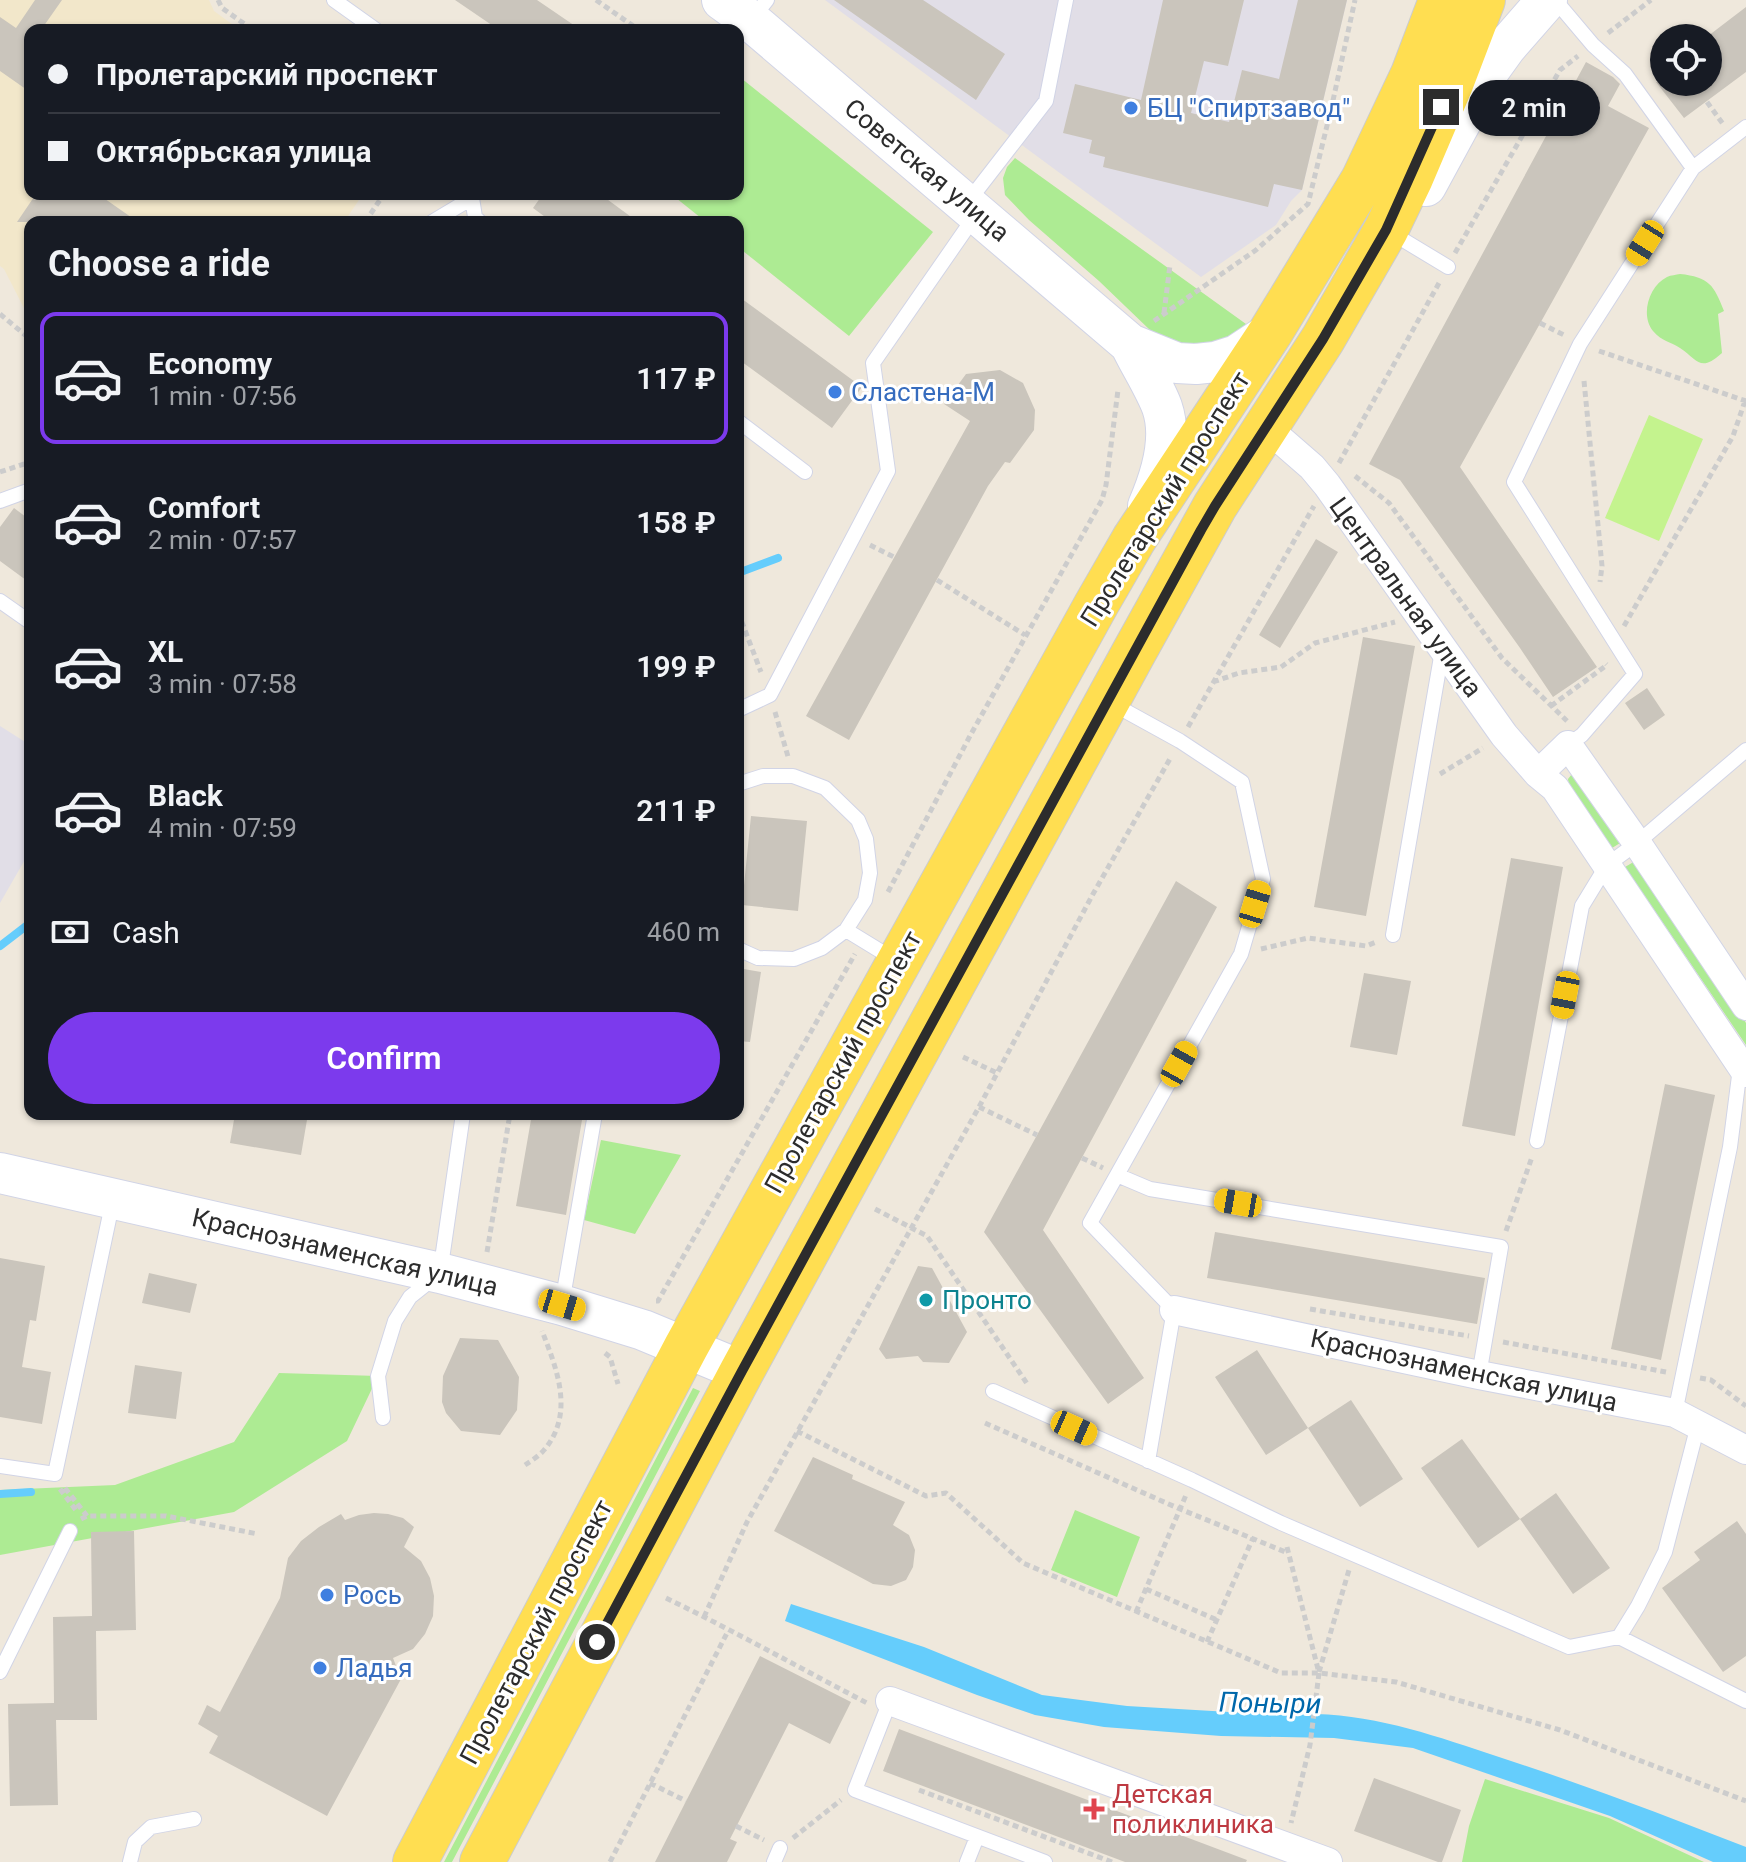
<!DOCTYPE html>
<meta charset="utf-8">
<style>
:root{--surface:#171b24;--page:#242831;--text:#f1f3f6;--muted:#9ea1a6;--line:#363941;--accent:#7c3aed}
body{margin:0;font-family:Roboto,sans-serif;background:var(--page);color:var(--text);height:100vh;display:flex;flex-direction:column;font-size:30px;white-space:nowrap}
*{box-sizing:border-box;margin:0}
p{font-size:26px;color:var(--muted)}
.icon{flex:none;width:44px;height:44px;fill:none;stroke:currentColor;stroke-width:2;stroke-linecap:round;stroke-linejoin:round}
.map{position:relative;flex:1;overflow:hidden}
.drawer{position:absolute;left:24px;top:216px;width:720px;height:904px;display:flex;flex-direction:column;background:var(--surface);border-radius:16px;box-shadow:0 2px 6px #0004}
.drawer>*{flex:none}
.hud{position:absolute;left:24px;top:24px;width:720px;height:176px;border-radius:16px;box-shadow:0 2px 6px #0004;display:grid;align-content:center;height:176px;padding:0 24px;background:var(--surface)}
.controls{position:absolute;left:1650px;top:24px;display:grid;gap:16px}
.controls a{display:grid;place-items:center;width:72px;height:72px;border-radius:50%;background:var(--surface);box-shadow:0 2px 6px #0004;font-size:40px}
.end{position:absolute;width:36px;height:36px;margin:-18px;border:10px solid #2c2c2c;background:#fff;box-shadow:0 0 0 4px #fff}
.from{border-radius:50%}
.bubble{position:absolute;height:56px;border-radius:28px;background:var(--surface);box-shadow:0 2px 6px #0004;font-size:26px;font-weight:600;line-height:56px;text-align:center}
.car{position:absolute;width:24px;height:48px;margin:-24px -12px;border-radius:10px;box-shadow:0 0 6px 2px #0007;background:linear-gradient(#f5c518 24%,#345 0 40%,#f5c518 0 76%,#345 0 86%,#f5c518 0)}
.hud b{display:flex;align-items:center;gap:28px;height:76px;font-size:30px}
.hud b+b{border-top:2px solid var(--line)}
.hud i{width:20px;height:20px;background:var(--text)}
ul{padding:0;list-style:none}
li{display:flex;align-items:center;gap:24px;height:132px;margin:0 16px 12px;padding:0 8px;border:4px solid transparent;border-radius:16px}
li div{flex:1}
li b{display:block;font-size:30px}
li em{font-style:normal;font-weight:600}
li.active{border-color:var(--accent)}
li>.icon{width:72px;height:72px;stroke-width:1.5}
h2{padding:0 24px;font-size:36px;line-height:96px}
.pay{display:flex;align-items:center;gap:20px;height:88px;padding:0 24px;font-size:30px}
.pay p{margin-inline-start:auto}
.button{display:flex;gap:16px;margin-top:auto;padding:16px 24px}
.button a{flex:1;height:92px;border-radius:48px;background:var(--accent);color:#fff;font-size:32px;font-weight:600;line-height:92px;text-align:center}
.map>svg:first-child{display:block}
</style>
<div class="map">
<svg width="1746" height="1862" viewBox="0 0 1746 1862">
<rect width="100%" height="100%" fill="#efe8dc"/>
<path fill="#e1dee7" d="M825,0H1347L1302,190L1291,201L1276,225L1201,277Z
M0,726L30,745V851L0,903Z"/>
<path fill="#f2e7ca" d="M0,0H209L214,11L240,30H30V194H363L344,222H30V320L4,269L0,266Z"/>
<path fill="#adeb93" d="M741,78L933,232L849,336L738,247V222H706L671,194H738V82Z
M1015,158L1246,324L1232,337L1204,347L1175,344L1151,331L1099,281L1029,220L1005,195L1003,178L1007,167Z
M1680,274C1709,277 1714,285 1724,311L1718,314L1722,353C1700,373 1698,360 1680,348C1670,341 1662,342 1653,331C1640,315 1649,286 1667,277C1671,275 1676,275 1680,274Z
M1572,774L1625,840L1612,848L1569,786L1568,779Z
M1637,860L1746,1023V1045L1625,867Z
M601,1140L681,1155L635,1234L584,1220Z
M279,1373L378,1376L347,1441L234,1512L0,1555V1490L115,1485L234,1442Z
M693,1388L700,1391L452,1862H444Z
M1075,1510L1140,1537L1117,1597L1051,1570Z
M1485,1779L1609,1818L1704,1862H1462L1469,1826Z"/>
<path fill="#c4f38e" d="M1649,415L1703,439L1659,541L1605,518Z"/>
<path fill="#65cdfc" d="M791,1604L924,1647L1042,1695L1127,1706L1280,1715C1292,1711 1302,1713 1316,1714C1380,1716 1439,1737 1499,1757C1582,1784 1664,1815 1746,1847V1862H1713L1610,1816L1413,1748L1334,1738L1221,1736L1104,1727L1035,1715L977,1695L785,1621Z"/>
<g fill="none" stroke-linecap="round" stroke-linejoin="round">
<path stroke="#65cdfc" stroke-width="8" d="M738,573L778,558
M0,946L30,923
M0,1494L31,1492"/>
</g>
<path fill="#cac5bc" d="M35,0H62L41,30H30V92L0,71V17L16,28Z
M455,0H537L581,30H499Z
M834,0H923L1005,54L976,100Z
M1163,0H1244L1228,66L1204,61L1191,113L1229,122L1242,70L1279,79L1298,0H1347L1302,190L1274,184L1268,207L1103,167L1105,157L1089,153L1092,140L1063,133L1075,84L1141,100Z
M1746,7V72L1684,118L1656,82H1708V36Z
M1586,62L1613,77L1620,84L1608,106L1649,128L1460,467L1597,667L1553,697L1520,648L1400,480L1369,464Z
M36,194H98L138,222H17Z
M543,194H600L638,222H552L533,208Z
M738,296L862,387L832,428L738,359Z
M1000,370L1023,383L1035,410L1034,430L1010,463L1005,462L988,486L849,740L806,716L970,421L944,404L966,374Z
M14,508L30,520V583L0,561V527Z
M1316,539L1338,552L1280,648L1259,635Z
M1363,637L1415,646L1366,916L1314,907Z
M1647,688L1665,715L1644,730L1625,703Z
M751,816L807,821L798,911L742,905Z
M1511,858L1563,867L1515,1136L1462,1126Z
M1176,881L1217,907L1043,1230L1144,1378L1108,1404L984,1232Z
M738,968L761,972L750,1042L738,1041Z
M1364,973L1411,981L1397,1055L1350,1047Z
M1665,1084L1715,1095L1661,1360L1611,1349Z
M235,1114H308L301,1155L230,1143Z
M532,1114H583L566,1215L516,1206Z
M1215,1232L1485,1278L1477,1324L1207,1278Z
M0,1258L45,1266L36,1321L30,1320L22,1367L51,1372L42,1424L0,1417Z
M918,1266L932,1268L967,1332L949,1363L923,1362L918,1356L886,1359L879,1349Z
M149,1273L197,1284L190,1313L142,1303Z
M460,1338L498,1340L519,1377L517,1410L500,1435L461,1431L446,1413L442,1402L443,1376Z
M1257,1350L1308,1428L1266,1455L1215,1377Z
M135,1365L182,1372L176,1419L128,1413Z
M1351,1400L1403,1479L1360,1507L1308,1428Z
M1462,1439L1520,1519L1478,1548L1421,1468Z
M813,1457L853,1475L852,1479L905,1502L893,1525L909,1535L915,1550L913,1567L906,1580L891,1586L873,1584L774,1531Z
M1556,1493L1610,1568L1573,1594L1520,1519Z
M374,1513L388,1514L403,1518L414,1527L404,1547L421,1561L430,1578L434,1596L433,1616L425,1634L413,1649L393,1658L401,1679L327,1816L209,1753L218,1736L198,1724L207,1705L220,1712L280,1598L288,1558L301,1541L319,1527L341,1514L345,1520L359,1515Z
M1737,1521L1746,1534V1656L1723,1672L1662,1588L1700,1560L1694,1552Z
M134,1531L136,1630L96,1631L97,1720H56L58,1805L10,1806L8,1704L54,1703L53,1617L92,1616L91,1532Z
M760,1656L851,1702L830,1744L789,1723L730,1839L737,1842L727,1862H655Z
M899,1729L1247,1860L1246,1862H1125L883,1771Z
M1374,1778L1461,1810L1442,1862H1438L1354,1831Z"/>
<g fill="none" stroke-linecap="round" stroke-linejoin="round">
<defs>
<path id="lane" d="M334,0L376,30
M1555,0L1593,45L1625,74L1693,168L1580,344L1514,482L1635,674L1582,735L1568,745
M751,20L767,0
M1693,168L1746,127
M474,194L472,198L475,217L480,222
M967,203L1046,101L1066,0
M432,222L472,198
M1390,232L1448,267
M738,421L805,472
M0,501L30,490
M0,601L30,622
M1111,703L1180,741L1242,782L1263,879L1241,954L1090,1223L1174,1310L1148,1461
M738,710L770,695L888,471L873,363L975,216
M738,784L763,776H793L825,788L858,820L866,839L870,873L865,900L846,930L822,948L794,959L758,958L738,949
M846,930L895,960
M1393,935L1442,651
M1537,1141L1582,906L1607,865L1637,843L1746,750
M1117,1175L1150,1189L1501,1247L1479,1375
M562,1303L595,1114
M993,1391L1192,1480L1281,1523L1569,1647L1619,1637L1746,1701
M1675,1413L1730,1147L1740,1068
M383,1418L378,1376L395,1321L410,1297L440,1273L463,1114
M0,1466L55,1474L113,1200
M1619,1637L1638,1606L1665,1552L1698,1425
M0,1672L70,1531
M890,1701L855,1790L1045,1862
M130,1862L135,1842L151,1827L194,1819
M774,1862L780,1848
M967,1862L977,1837"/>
<path id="street" d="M1266,427L1312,467L1327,485L1504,735L1538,774L1555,788L1746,1073
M1538,774L1568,745L1637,843L1746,1006
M1174,1310L1479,1375L1675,1413L1746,1450
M890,1701L1328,1862"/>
<path id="secondary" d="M722,0L751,21L1130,344L1177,363L1196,364L1215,362L1237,355L1270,333
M1426,186L1488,72L1506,47L1547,0
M1130,344C1140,365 1154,386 1162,407C1173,439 1161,476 1148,506
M0,1173L440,1273L562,1305L643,1330L742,1371"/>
<path id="primary" d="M415,1862L686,1347L1096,605L1134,539L1270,333L1363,180L1413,74L1441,0
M482,1862L742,1371L1133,654L1215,506L1323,339L1386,230L1411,178L1451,84L1483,0"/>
</defs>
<use href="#lane" stroke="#d1d4e6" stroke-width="16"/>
<use href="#street" stroke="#d1d4e6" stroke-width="30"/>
<use href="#secondary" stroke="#d1d4e6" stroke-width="42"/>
<use href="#primary" stroke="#ccc" stroke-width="46"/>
<path stroke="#ccc" stroke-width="5" stroke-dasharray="6 4" stroke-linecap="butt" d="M218,0L222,8L253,30
M596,0L639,30
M1608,33L1651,0
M1707,102L1723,124
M365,222L384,194
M1455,253L1560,70L1578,56
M1164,313L1170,265
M0,314L30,339
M1154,321L1256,250L1308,204L1332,105L1355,0
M1540,323L1564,335
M1599,351L1746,401
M1584,381L1602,566L1600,582
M1339,463L1439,283
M0,472L30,462
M1355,476L1389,503L1502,658L1567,721
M870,545L894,557
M937,580L1025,635
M738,612L761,672
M1624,626L1733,436L1746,398
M1213,682L1239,673L1281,667L1315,643L1395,622
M1551,706L1607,665L1606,664
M775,712L789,760
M1188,727L1314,506
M1440,774L1483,748
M888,892L971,734L1102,500L1106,485L1118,390
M1261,949L1308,938L1366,946L1376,942
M963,1057L997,1073
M979,1107L1037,1135
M1082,1158L1103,1168
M875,1209L927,1236L1028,1385
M1506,1231L1532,1157
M487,1252L510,1114
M656,1301H658L855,954
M1310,1309L1469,1336
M1503,1342L1666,1372
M605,1353L610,1357L618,1384
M1700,1378L1711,1380L1746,1406
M985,1423L1180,1509L1288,1553
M797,1431L926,1496L946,1493L1023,1563L1281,1673H1319L1396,1682L1560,1730L1746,1801
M525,1465C531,1461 539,1456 544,1450C575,1414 557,1369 542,1331
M65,1488L87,1516
M60,1489L78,1513
M81,1519L87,1516H166L258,1534
M1287,1547L1319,1673L1310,1745L1291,1823
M1146,1589L1217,1620
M666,1598C734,1631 800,1668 867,1703
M1136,1612L1186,1495
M704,1617L747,1522L979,1107L1093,894L1171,757
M1207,1642L1253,1538
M1319,1672L1349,1570
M650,1783L686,1801
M919,1790L1112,1862
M736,1826L764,1840
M793,1838L841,1800
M610,1862L728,1631"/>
<use href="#lane" stroke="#fff" stroke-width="14"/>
<use href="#street" stroke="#fff" stroke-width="28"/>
<use href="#secondary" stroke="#fff" stroke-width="40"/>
<use href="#primary" stroke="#ffde51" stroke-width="44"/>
</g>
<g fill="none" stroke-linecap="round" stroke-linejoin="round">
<path stroke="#2c2c2c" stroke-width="10" d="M597,1642L742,1371L1201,530L1215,506L1323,339L1386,230L1441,107"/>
</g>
<g fill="#3f7fe0" stroke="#fff" stroke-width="3">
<circle cx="1131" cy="108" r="8"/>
<circle cx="835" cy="392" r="8"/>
<circle cx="327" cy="1595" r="8"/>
<circle cx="320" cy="1668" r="8"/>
</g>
<circle fill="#0f9aa8" stroke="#fff" stroke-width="3" cx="926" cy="1300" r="8"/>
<path fill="#e0444e" stroke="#fff" stroke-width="3" d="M1090 1797h8v8h8v8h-8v8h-8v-8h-8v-8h8z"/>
<g text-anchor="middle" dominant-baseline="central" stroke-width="6" stroke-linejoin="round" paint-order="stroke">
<g font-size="26" fill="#366cbe" stroke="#fff" text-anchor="start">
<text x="1147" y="108">БЦ "Спиртзавод"</text>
<text x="851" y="392">Сластена-М</text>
<text x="343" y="1595">Рось</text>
<text x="336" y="1668">Ладья</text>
</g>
<g font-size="26" fill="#2c2c2c" stroke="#fff">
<text transform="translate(927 170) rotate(40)">Советская улица</text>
<text transform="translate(1165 499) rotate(-58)">Пролетарский проспект</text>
<text transform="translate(1406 597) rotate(54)">Центральная улица</text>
<text transform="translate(843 1062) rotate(-61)">Пролетарский проспект</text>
<text transform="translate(345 1252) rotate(13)">Краснознаменская улица</text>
<text transform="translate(1464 1370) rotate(12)">Краснознаменская улица</text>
<text transform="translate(536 1632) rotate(-62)">Пролетарский проспект</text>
</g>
<g font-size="26" fill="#0d838f" stroke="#fff" text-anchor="start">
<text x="942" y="1300">Пронто</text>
</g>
<g font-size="26" fill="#be3a42" stroke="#fff" text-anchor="start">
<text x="1112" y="1794">Детская<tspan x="1112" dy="30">поликлиника</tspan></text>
</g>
<g font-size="28" font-style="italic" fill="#0068ab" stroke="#fff">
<text transform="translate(1270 1703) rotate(1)">Поныри</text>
</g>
</g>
</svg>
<div class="controls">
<a><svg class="icon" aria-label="locate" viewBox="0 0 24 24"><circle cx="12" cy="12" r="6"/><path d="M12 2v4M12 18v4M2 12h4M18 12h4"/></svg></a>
</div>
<i class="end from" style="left:597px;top:1642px"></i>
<i class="end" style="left:1441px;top:107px"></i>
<div class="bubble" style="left:1468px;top:80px;width:132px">2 min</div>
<i class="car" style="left:1645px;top:243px;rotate:212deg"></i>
<i class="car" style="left:1255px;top:904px;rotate:17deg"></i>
<i class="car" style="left:1565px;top:995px;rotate:191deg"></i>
<i class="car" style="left:1179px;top:1064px;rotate:29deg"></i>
<i class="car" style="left:1238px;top:1203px;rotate:280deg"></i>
<i class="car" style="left:562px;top:1305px;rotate:107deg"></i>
<i class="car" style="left:1074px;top:1428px;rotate:114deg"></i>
<div class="hud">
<b><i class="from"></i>Пролетарский проспект</b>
<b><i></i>Октябрьская улица</b>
</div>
<section class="drawer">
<h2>Choose a ride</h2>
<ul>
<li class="active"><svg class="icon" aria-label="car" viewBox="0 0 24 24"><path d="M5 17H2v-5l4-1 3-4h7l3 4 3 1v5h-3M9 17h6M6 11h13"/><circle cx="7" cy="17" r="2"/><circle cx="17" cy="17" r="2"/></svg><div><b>Economy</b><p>1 min · 07:56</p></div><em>117 ₽</em></li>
<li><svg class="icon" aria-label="car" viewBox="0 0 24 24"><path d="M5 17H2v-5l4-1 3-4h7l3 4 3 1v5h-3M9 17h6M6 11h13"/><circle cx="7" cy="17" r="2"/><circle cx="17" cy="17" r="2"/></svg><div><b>Comfort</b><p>2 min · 07:57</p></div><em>158 ₽</em></li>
<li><svg class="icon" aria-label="car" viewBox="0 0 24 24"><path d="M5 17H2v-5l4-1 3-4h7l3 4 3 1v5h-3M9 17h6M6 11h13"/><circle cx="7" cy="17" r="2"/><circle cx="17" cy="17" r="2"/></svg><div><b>XL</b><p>3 min · 07:58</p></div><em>199 ₽</em></li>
<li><svg class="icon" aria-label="car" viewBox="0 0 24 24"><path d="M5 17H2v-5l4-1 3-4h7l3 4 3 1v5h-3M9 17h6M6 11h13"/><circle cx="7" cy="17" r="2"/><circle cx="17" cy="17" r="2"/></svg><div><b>Black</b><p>4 min · 07:59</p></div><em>211 ₽</em></li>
</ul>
<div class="pay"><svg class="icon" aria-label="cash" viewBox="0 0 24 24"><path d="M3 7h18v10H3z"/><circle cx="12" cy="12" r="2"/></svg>Cash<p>460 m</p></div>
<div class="button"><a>Confirm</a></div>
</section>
</div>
